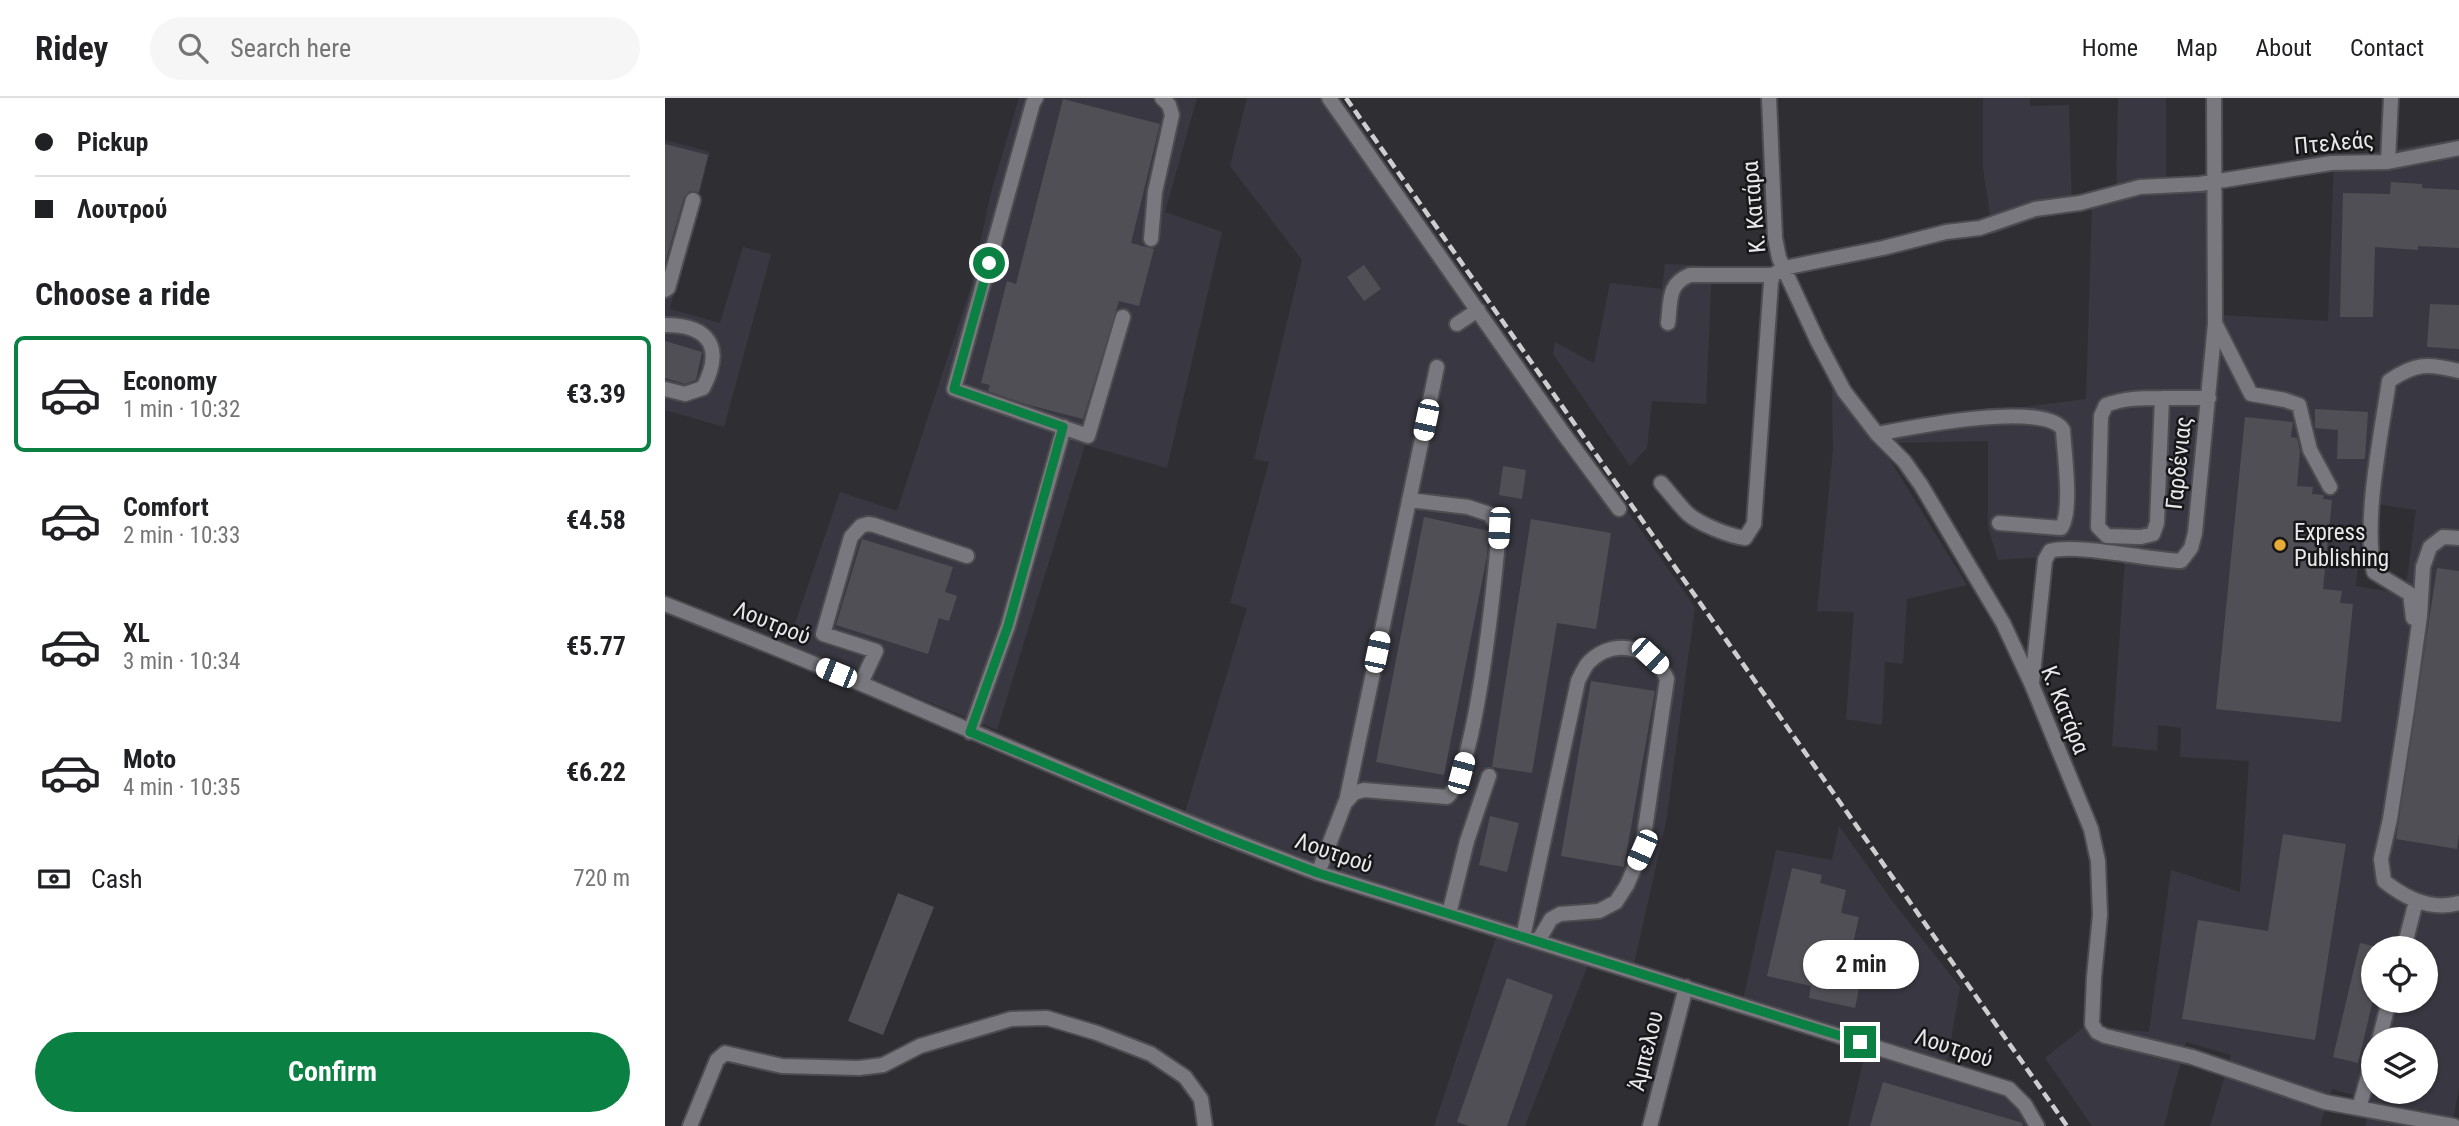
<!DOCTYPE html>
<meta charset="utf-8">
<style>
:root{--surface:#fff;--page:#f6f6f6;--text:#202124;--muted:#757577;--line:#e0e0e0;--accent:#0b8043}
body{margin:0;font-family:"Roboto Condensed",sans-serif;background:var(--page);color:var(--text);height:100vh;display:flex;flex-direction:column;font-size:26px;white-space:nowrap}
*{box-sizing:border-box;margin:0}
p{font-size:23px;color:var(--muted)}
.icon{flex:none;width:38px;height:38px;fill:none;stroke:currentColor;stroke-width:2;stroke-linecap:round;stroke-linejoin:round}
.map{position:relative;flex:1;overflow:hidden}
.sheet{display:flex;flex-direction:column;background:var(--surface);width:665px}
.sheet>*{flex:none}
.top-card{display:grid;align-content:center;height:154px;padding:0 35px;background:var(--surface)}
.controls{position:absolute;left:1696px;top:838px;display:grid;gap:14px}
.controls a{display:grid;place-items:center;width:77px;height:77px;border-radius:50%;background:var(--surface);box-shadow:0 2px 5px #0004;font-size:35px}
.end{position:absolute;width:32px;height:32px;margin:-16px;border:9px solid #0b8043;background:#fff;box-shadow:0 0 0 4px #fff}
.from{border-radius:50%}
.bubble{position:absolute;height:49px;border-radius:24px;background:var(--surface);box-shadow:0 2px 5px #0004;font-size:23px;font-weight:700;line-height:49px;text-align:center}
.car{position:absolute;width:21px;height:42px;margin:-21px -10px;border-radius:9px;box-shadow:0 0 5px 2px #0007;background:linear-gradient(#fff 24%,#345 0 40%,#fff 0 76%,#345 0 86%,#fff 0)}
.top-card b{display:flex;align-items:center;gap:24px;height:66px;font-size:26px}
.top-card b+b{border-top:2px solid var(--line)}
.top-card i{width:18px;height:18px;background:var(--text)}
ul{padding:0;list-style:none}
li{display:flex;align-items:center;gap:21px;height:116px;margin:0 14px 10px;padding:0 21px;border:4px solid transparent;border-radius:10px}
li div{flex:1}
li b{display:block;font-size:26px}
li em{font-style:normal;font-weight:700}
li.on{border-color:var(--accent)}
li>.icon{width:63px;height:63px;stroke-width:1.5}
h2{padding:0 35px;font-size:32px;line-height:84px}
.pay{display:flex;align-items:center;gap:18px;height:77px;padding:0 35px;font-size:26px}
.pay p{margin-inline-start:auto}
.primary-button{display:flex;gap:14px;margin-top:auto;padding:14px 35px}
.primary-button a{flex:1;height:80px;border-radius:42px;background:var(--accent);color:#fff;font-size:28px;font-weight:700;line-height:80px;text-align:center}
header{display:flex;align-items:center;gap:42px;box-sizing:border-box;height:98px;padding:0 35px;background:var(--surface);border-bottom:2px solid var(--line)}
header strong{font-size:33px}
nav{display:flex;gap:38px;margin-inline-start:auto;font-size:24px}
.search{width:490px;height:63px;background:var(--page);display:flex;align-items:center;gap:18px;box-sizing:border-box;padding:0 24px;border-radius:38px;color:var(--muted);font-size:26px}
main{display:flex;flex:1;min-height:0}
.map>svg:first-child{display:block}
</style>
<header>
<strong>Ridey</strong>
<div class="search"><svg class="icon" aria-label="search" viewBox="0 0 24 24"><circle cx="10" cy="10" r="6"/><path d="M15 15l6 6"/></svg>Search here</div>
<nav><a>Home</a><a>Map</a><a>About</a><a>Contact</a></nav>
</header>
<main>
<section class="sheet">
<div class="top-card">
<b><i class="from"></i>Pickup</b>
<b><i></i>Λουτρού</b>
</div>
<h2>Choose a ride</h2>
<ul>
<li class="on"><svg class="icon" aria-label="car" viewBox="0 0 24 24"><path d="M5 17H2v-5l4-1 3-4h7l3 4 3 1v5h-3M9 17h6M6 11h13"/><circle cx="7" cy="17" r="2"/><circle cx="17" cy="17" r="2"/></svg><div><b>Economy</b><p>1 min · 10:32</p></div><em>€3.39</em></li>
<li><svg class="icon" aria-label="car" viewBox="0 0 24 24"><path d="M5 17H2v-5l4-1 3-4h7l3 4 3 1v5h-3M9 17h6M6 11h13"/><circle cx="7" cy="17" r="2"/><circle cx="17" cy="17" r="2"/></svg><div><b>Comfort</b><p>2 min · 10:33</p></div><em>€4.58</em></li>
<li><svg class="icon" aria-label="car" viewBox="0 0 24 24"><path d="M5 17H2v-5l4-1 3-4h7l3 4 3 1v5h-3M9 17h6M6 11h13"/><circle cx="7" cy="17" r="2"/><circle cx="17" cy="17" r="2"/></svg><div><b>XL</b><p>3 min · 10:34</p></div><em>€5.77</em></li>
<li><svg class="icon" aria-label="car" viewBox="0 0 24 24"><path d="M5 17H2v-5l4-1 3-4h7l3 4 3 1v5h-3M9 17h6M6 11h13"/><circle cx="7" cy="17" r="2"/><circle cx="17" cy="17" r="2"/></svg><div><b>Moto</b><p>4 min · 10:35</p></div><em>€6.22</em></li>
</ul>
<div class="pay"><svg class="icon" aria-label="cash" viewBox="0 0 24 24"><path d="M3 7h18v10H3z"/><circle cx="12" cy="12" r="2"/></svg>Cash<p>720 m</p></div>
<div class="primary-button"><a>Confirm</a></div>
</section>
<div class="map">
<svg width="1794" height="1028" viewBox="0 0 1794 1028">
<rect width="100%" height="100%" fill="#2f2f33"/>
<path fill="#393842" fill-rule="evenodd" d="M354,0H532L500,114L557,134L502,370L420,347L332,632L123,546L175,394L232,413L305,192L326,95Z
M582,0H672L1030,509L1001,724L969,866L928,854L860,1028H769L836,824L641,763L520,714L582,510L565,505L604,364L589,361L637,162L565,68Z
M1318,0H1365V8L1404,7L1407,113L1377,119L1328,136L1318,70Z
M1453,0H1501V96L1556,89L1555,217L1663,223L1669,60L1794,41V990L1788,1021L1752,1013L1748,1028H1700L1706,1002L1667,991L1655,1028H1545L1566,957L1521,944L1499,1028H1427L1380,960L1420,928L1484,934L1506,772L1575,794L1584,663L1515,659L1516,630L1493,627L1492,653L1447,648L1460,461L1417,456L1333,462L1323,430V343L1230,345L1220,354L1302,487L1242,501L1238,566L1220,564L1217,627L1181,621L1189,514L1152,513L1168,352L1167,291L1183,286L1216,328L1421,301L1427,110L1451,103ZM1699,404L1751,412L1740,496L1691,488ZM1708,850H1760V903H1708ZM1708,942H1760V994H1708Z
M0,42L45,54L5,211L55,225L78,149L106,156L59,329L0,312Z
M1000,166L1047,168L1041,306L987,303L982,350L965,368L888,256L890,244L929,265L945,185L997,191Z
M1174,728L1231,808L1295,889L1282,964L1350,984L1377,1020L1375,1028H1183L1204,939L1078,902L1111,752L1167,762Z"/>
<path fill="#504f55" d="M398,1L495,26L466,145L489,151L474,208L454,203L418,321L360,306L323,293L325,287L316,285L342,183L351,186Z
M0,46L43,57L34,94L25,93L19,99L0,165Z
M1726,84L1757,86V90L1794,92V150L1753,148V152L1710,149L1708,219H1675L1678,95L1725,96Z
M699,167L716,191L699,203L682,179Z
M1765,206L1794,207V251L1762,249Z
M0,243L37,254L31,282L20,286L0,280Z
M1650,311L1703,314L1700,361H1672L1673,332L1650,330Z
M1580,319L1628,324L1626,339L1632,340L1635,353L1632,388L1648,389L1647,396L1659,397L1658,401L1667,402L1658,491L1677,493L1675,505L1688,506L1676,624L1551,611Z
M838,368L861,372L857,401L834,397Z
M759,419L824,433L822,458L779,677L711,664Z
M866,421L946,435L931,531L892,525L867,675L827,669Z
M197,441L288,469L280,494L292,498L284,523L274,520L263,556L171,527Z
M1772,470L1794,473V736L1792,751L1731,741Z
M926,583L990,593L959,769L896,758Z
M825,718L854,725L842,774L814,767Z
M1618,736L1681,746L1650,942L1517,921L1533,822L1603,833Z
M1127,770L1157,777L1155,785L1181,792L1176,815L1194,819L1179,886L1194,890L1190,910L1144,900L1146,888L1102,878Z
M233,795L269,809L218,937L183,923Z
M1695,845L1708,848V902L1693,965L1668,959Z
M842,880L888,897L842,1028H804L792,1024Z
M1218,984L1358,1025L1357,1028H1205Z"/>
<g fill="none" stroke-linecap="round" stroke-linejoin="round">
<defs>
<path id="minor" d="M371,0L368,5L289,291L423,338L458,219
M664,0L898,335L954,411
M1104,0L1110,140L1114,160L1153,244L1179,293L1212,336L1239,363L1256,387L1338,525L1367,587L1426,731L1433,763L1435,817L1429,879L1427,926L1432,934L1440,938L1527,959L1660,1004L1789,1028
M1723,64L1726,0
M486,141L490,94L507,17L504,7L497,0
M0,192L3,190L28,102
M1003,225C1006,203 1002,186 1025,177H1108
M792,226L813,212
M0,227C45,227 59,250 38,290L20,296L0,291
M1551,227L1586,296L1620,302L1634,307L1645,352L1665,389
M1497,300L1492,425L1488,436L1476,439L1442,438L1433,429L1436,318L1441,307C1459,300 1478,300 1497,300H1544
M1212,336C1243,330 1381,302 1398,332C1399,353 1408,414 1396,430L1334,425
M996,385C1005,395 1013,406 1022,415C1034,426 1064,438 1080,440L1089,426L1106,184L1108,177L1119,170L1218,150L1281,134L1315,130L1370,111L1415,105L1475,89L1535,86L1666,65L1723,64L1794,50
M1794,440L1778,439L1765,449L1758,469L1755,518L1742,612L1725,721L1716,761L1719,783C1740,800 1766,813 1794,805
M0,506C66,532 132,558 197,586C348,651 499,717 653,775L1344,991L1360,1007L1372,1028
M1748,520L1745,496L1709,474C1698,421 1716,338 1724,283C1750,265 1763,265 1794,273
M196,585L211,553L158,536L186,439L196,428L203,426L209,427L302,458
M1367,585L1380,462L1385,453C1410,445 1485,462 1516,463L1526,450L1530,435L1550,226L1549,0
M305,634L343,528L399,329
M681,704L772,269
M653,775L680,705L689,695L699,692L782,699C811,677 831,473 834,430L824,416L803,409L744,402
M784,816L802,743L824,678
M858,839L913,583C916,577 920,568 924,564C950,538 989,550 1002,581L977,752L962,787L951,804L934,813L895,816L886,821L873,843
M1739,850L1751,803
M1714,942L1724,903
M1694,1010L1708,961
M25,1028L52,962L60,955L117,968L194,970L218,967L255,948L346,921L382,920L432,935L486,956L520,979L536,1001L540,1028
M985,1028L1021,889"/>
</defs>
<use href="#minor" stroke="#4d4d51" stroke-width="18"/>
<use href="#minor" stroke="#78787e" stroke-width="14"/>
<path stroke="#ceced1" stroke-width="4.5" stroke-dasharray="10 5" stroke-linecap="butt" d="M681,0L1402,1028"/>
</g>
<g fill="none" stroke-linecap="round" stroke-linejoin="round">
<path stroke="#0b8043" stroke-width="9" d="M324,165L289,291L398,329L343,528L305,634L553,737L653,775L1195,944"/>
</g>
<circle fill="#e7ac36" stroke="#171719" stroke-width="2.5" cx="1615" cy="447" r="7"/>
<g text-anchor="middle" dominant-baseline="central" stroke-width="5" stroke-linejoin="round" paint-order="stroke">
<g font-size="23" fill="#e8e8eb" stroke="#171719">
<text transform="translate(1669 45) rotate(-5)">Πτελεάς</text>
<text transform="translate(1089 109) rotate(-95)">Κ. Κατάρα</text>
<text transform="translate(1514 365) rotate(-84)">Γαρδένιας</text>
<text transform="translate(107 525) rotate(22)">Λουτρού</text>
<text transform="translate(1400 612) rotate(68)">Κ. Κατάρα</text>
<text transform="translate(669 755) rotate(19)">Λουτρού</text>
<text transform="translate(1289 950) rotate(18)">Λουτρού</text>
<text transform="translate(981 953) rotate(-76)">Άμπελου</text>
</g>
<g font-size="23" fill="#e8e8eb" stroke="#171719" text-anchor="start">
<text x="1629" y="434">Express<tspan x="1629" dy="26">Publishing</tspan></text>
</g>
</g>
</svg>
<div class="controls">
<a><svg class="icon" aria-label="locate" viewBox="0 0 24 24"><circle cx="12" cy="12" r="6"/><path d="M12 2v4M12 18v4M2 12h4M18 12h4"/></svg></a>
<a><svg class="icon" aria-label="layers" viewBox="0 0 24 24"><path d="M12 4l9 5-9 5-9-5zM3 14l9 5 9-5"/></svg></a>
</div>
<i class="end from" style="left:324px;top:165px"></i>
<i class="end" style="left:1195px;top:944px"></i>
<div class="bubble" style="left:1138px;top:842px;width:116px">2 min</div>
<i class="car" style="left:761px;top:322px;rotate:192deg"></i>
<i class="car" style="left:834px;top:430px;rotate:183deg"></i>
<i class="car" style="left:712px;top:554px;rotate:12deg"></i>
<i class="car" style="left:985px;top:558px;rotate:133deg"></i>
<i class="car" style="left:171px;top:575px;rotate:292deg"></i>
<i class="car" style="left:796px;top:675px;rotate:15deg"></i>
<i class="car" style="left:977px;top:752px;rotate:204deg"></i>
</div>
</main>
